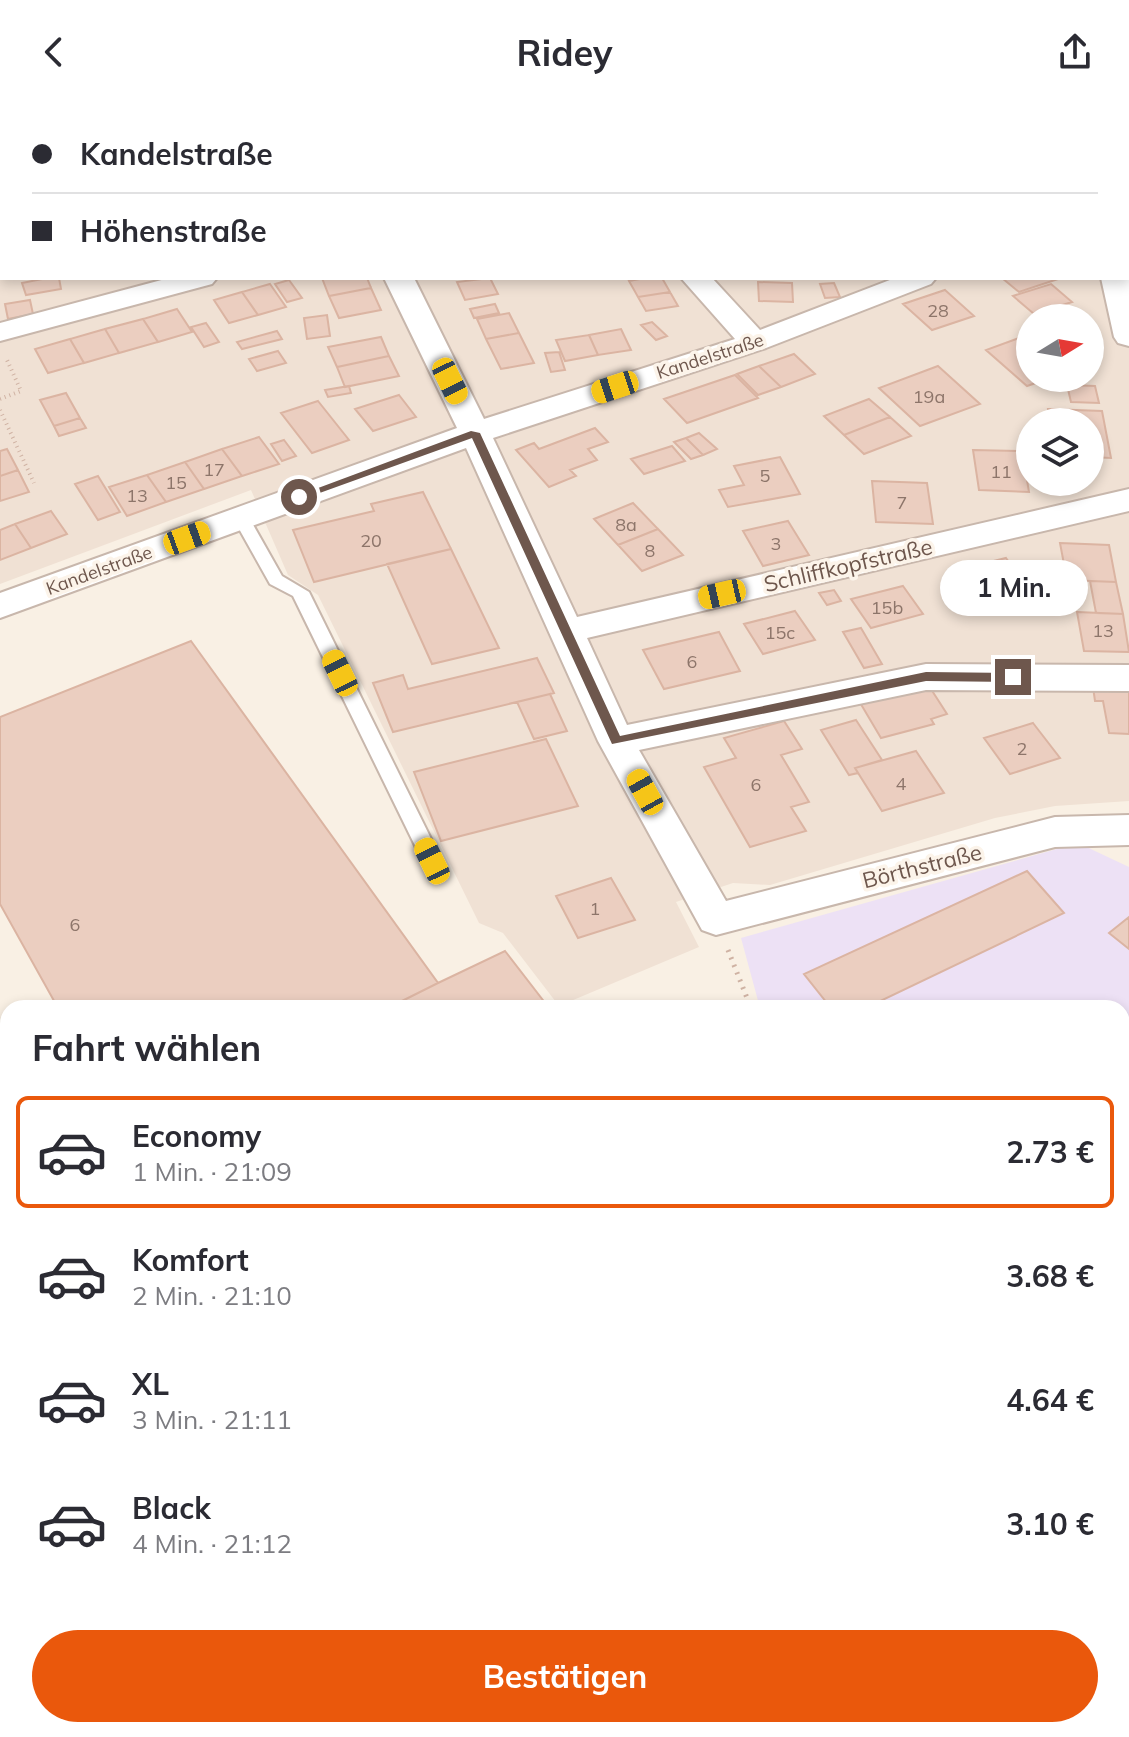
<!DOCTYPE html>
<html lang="de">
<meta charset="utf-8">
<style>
:root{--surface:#fff;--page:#f2f2f3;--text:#2b2b33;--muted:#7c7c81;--line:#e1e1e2;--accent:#ea580c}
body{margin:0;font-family:Mulish,sans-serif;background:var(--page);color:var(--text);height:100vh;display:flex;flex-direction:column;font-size:30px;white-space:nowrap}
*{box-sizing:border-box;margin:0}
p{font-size:26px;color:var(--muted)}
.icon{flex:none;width:44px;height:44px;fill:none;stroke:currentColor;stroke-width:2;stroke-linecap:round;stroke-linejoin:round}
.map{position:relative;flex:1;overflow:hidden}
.side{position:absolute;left:0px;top:896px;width:1130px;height:738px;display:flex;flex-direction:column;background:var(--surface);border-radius:24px 24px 0 0;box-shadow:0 4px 12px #0003}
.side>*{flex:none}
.hud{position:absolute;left:0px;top:0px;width:1130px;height:176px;box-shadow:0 4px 12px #0003;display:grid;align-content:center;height:176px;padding:0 32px;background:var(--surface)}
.needle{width:52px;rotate:79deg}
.controls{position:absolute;left:1016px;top:200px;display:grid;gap:16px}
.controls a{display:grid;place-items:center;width:88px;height:88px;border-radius:50%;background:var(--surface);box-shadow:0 4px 12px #0003;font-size:40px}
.end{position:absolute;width:36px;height:36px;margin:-18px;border:10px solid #6e574d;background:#fff;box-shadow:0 0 0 4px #fff}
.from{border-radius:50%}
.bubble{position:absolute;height:56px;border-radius:28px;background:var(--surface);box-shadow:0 4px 12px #0003;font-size:26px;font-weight:700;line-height:56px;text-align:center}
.car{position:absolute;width:24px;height:48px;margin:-24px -12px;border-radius:10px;box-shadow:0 0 6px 2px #0007;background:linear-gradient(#f5c518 24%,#345 0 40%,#f5c518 0 76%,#345 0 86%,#f5c518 0)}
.hud b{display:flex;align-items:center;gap:28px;height:76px;font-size:30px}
.hud b+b{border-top:2px solid var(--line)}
.hud i{width:20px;height:20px;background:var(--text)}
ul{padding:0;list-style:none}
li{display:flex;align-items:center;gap:24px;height:112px;margin:0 16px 12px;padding:0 16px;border:4px solid transparent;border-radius:12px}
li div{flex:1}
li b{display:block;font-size:30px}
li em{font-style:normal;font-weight:700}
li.on{border-color:var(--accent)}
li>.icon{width:72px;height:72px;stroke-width:1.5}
h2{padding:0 32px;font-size:36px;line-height:96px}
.cta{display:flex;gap:16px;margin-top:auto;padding:16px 32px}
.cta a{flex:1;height:92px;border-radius:48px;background:var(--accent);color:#fff;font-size:32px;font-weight:700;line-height:92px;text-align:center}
header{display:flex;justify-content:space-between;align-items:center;height:104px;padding:0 32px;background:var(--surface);font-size:36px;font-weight:700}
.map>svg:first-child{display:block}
</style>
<header><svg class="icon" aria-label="back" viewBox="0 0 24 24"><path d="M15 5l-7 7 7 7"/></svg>Ridey<svg class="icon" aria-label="share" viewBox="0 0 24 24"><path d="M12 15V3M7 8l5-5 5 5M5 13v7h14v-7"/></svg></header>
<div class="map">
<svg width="1129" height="1633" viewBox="0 0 1129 1633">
<rect width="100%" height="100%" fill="#f9f0e4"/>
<path fill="#f0e1d4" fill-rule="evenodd" d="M0,0H1129V697L1055,702L995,714L770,781L733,779L676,798L699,843L559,902L503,829L479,819L318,491L288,471L251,386L0,480ZM2,2H1128V174H2ZM1030,214H1090V274H1030ZM1030,318H1090V378H1030Z"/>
<path fill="#ede1f5" d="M1078,739L1129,763V1483L1122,1476V904H760L741,834Z"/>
<path fill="#d4e5c5" d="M1122,1174L1129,1179V1321L1122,1339Z
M8,1404V1626H142L132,1633H0V1408Z
M1122,1610L1129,1617L1127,1633H983L977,1626H1122Z"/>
<path fill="#ebcec0" stroke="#dbb4a2" stroke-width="2" d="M47,174H59L61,185L26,191L22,179Z
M322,174H367L371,184L329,192Z
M490,174L498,190L465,196L457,178Z
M645,174H662L670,188L638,193L629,177Z
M1002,174H1057L1058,175L1019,188Z
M289,176L302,194L287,198L275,180Z
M758,178L792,179L793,198L759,197Z
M834,179L840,193L825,194L820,180Z
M270,180L286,203L258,211L242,188Z
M1051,180L1072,198L1034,210L1013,192Z
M371,184L381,206L339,214L329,192Z
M945,186L974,212L932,226L903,200Z
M242,188L258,211L229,219L214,196Z
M670,188L678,202L646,207L638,193Z
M30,196L33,210L8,215L5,200Z
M495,200L499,209L474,214L470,205Z
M177,205L192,228L158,238L143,215Z
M509,209L519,229L486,235L477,215Z
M327,211L330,232L307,235L304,214Z
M143,215L158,238L119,249L105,225Z
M652,218L667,232L656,236L641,221Z
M206,219L219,238L204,243L191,223Z
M105,225L119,249L84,259L70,235Z
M621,225L631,246L598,251L589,231Z
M277,227L282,235L242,245L237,238Z
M519,229L534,259L501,265L486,235Z
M1030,230V274H1050L1027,282L986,246Z
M589,231L598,251L565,257L556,236Z
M381,233L389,252L337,263L328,243Z
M70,235L84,259L48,269L35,245Z
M278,247L286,259L257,267L249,255Z
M559,248L565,266L551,268L545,249Z
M794,250L815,270L781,283L759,262Z
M389,252L399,272L345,283L337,263Z
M759,262L781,283L758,291L737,270Z
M938,262L980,300L920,322L879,284Z
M735,271L758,294L687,319L664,295Z
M1067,281L1095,282L1099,299L1071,298Z
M349,282L351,289L328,293L325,286Z
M66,289L80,314L54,322L40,296Z
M399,291L416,313L373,327L355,305Z
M869,295L890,313L844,331L824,312Z
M318,297L349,336L312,349L281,309Z
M1048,305L1102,307L1111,354L1090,353V318H1050Z
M890,313L911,332L864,350L844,331Z
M80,314L86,324L59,332L54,322Z
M595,324L608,338L588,345L597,356L570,366L576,372L549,383L516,346L534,339L539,345Z
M699,329L717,345L703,351L686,334Z
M259,333L279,360L242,372L222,345Z
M686,334L703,351L691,355L674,338Z
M284,336L296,352L282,357L271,340Z
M672,342L685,357L644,370L631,355Z
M7,345L18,366L0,372V347Z
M222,345L242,372L204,385L185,358Z
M973,346L1022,347L1029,388L979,386Z
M780,353L800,390L728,403L719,386L744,381L734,362Z
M185,358L204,385L166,398L147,371Z
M18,366L29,388L0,397V372Z
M147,371L166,398L127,412L109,383Z
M98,372L120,408L98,416L75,380Z
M872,377L927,379L933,420L876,418Z
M423,388L451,445L314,478L293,426L374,407L371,400Z
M633,399L658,425L618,441L594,415Z
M51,407L67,430L31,444L15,420Z
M788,417L809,451L763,462L743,427Z
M15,420L31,444L0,456V426Z
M658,425L683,451L642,467L618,441Z
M1060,439L1109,441L1116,478L1067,476Z
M451,445L499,544L432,560L387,460Z
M1006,454L1033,491L983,503L957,466Z
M1090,477L1116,478L1123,510L1096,509Z
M903,482L923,510L871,524L851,495Z
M834,486L841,497L827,501L819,489Z
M795,507L815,536L763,550L744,520Z
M1077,508L1123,510L1129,548L1084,547Z
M861,524L882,560L864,564L843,528Z
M719,528L740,567L664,585L643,546Z
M191,537L438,879L388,904H58L0,800V613Z
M537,554L554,589L393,628L373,579L403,571L408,585Z
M929,582L947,610L931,615L934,620L881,634L859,597Z
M1093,583L1129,584V630L1109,629L1103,597H1095Z
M550,590L567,627L534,635L517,598Z
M856,616L882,656L855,664L858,669L849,671L821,626Z
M784,617L802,645L781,651L809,698L791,703L806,727L750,743L704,663L736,654L724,634Z
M1033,619L1060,654L1010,670L984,634Z
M546,635L578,702L441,737L414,668Z
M916,647L944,689L882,707L855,664Z
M1027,767L1064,809L876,899L881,904H831L804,870Z
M611,774L635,816L578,834L556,792Z
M1129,813V845L1109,829Z
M505,847L549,904H388L438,879Z
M1122,1076L1129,1081V1168L1122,1163Z"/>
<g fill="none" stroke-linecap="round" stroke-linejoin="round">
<defs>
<path id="lane" d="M241,409L247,410L282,472L309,488L442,757L439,762H425L293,492L270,480L233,414Z
M167,1626H207L205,1633H165Z
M348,1626H398L400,1633H350Z"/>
<path id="street" d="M22,0H48V2H22Z
M302,0H328V2H302Z
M570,0H596L597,2H571Z
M833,0H862L863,2H834Z
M1071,0H1097V2H1071Z
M1128,170L1129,172V242L1118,239L1114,233L1101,174H1128Z
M169,174H217L212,180L0,237V219Z
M384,174H414L484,315L735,235L681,174H712L760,226L895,174H936L931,180L766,244L493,334L577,513L1129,385V407L587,534L627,621L926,560L1129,561V587L926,586L639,646L726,797L1055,713L1129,711V741L1055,743L716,831L702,826L598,637L466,344L0,514V489L457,324Z"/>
<path id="secondary" d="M0,1136L8,1139V1193L0,1190Z
M371,1626H431L434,1633H374Z"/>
</defs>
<use href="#lane" stroke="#c8b7ac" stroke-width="4"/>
<use href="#street" stroke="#c8b7ac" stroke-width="4"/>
<use href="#secondary" stroke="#cdb9ad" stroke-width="4"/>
<path stroke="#cfb2a3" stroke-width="4" stroke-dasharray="1 4" stroke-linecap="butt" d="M75,2L87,0
M0,295L21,287L7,256
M0,306L34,379"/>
<path stroke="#cfb2a3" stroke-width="5" stroke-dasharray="2 6" stroke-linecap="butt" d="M728,846L751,904"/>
<path stroke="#cfb2a3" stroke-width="6" stroke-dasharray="2 7" stroke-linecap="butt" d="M629,1626L643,1633
M576,1633L578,1626"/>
<use href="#lane" fill="#fff" fill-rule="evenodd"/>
<use href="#street" fill="#fff" fill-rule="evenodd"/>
<use href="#secondary" fill="#fff" fill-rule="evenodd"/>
</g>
<path fill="#6e574d" d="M471,327L480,329L620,632L926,568L1013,569L1019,573L1013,578L926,577L612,640L472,334L303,395L294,393Z"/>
<g text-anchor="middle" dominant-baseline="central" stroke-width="7" stroke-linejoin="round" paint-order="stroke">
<g font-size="18" fill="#8d756a">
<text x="938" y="206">28</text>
<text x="929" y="292">19a</text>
<text x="214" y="365">17</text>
<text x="1001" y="367">11</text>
<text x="765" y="371">5</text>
<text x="176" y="378">15</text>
<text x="137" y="391">13</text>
<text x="902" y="398">7</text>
<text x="626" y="420">8a</text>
<text x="371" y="436">20</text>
<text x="776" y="439">3</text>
<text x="650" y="446">8</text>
<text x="887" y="503">15b</text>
<text x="1103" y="526">13</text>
<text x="780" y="528">15c</text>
<text x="692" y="557">6</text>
<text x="1022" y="644">2</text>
<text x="901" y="679">4</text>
<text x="756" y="680">6</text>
<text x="595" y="804">1</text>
<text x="75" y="820">6</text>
</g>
<g font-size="18" fill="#6e574d" stroke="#fcf4ea">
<text transform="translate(710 252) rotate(-18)">Kandelstraße</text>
<text transform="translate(99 466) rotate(-20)">Kandelstraße</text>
</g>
<g font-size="22" fill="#6e574d" stroke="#fcf4ea">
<text transform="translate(848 461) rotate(-13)">Schliffkopfstraße</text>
<text transform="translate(922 762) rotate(-14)">Börthstraße</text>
</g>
</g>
</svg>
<div class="controls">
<a><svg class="needle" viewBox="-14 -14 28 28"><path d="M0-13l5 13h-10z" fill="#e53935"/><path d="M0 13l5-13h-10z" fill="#7c7c81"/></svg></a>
<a><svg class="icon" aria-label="layers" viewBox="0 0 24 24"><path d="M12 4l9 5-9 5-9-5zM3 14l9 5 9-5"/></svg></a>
</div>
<i class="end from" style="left:299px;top:393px"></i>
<i class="end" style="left:1013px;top:573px"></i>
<div class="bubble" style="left:940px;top:456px;width:148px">1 Min.</div>
<i class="car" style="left:450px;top:277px;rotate:154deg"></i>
<i class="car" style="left:615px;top:283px;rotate:252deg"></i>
<i class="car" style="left:187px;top:434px;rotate:70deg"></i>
<i class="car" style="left:722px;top:490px;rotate:257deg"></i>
<i class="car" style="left:340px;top:569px;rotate:334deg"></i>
<i class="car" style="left:645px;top:688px;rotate:331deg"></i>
<i class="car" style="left:432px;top:757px;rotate:334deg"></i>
<div class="hud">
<b><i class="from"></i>Kandelstraße</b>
<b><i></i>Höhenstraße</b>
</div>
<section class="side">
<h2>Fahrt wählen</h2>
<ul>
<li class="on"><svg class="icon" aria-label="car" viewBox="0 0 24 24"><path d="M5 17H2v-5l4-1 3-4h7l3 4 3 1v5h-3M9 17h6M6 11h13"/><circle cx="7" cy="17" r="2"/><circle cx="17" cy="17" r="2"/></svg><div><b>Economy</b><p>1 Min. · 21:09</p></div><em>2.73 €</em></li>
<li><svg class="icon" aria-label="car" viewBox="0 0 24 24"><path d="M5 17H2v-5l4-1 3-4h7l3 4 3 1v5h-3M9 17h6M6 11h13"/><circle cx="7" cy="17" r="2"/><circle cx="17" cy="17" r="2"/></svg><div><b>Komfort</b><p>2 Min. · 21:10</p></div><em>3.68 €</em></li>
<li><svg class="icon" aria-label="car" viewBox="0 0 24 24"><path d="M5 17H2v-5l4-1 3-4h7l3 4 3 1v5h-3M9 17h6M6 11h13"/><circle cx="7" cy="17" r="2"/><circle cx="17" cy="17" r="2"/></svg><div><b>XL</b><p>3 Min. · 21:11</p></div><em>4.64 €</em></li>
<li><svg class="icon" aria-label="car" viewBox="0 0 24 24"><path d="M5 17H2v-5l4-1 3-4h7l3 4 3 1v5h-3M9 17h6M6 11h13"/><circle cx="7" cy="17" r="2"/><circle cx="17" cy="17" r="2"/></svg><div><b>Black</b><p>4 Min. · 21:12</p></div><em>3.10 €</em></li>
</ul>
<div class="cta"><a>Bestätigen</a></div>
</section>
</div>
